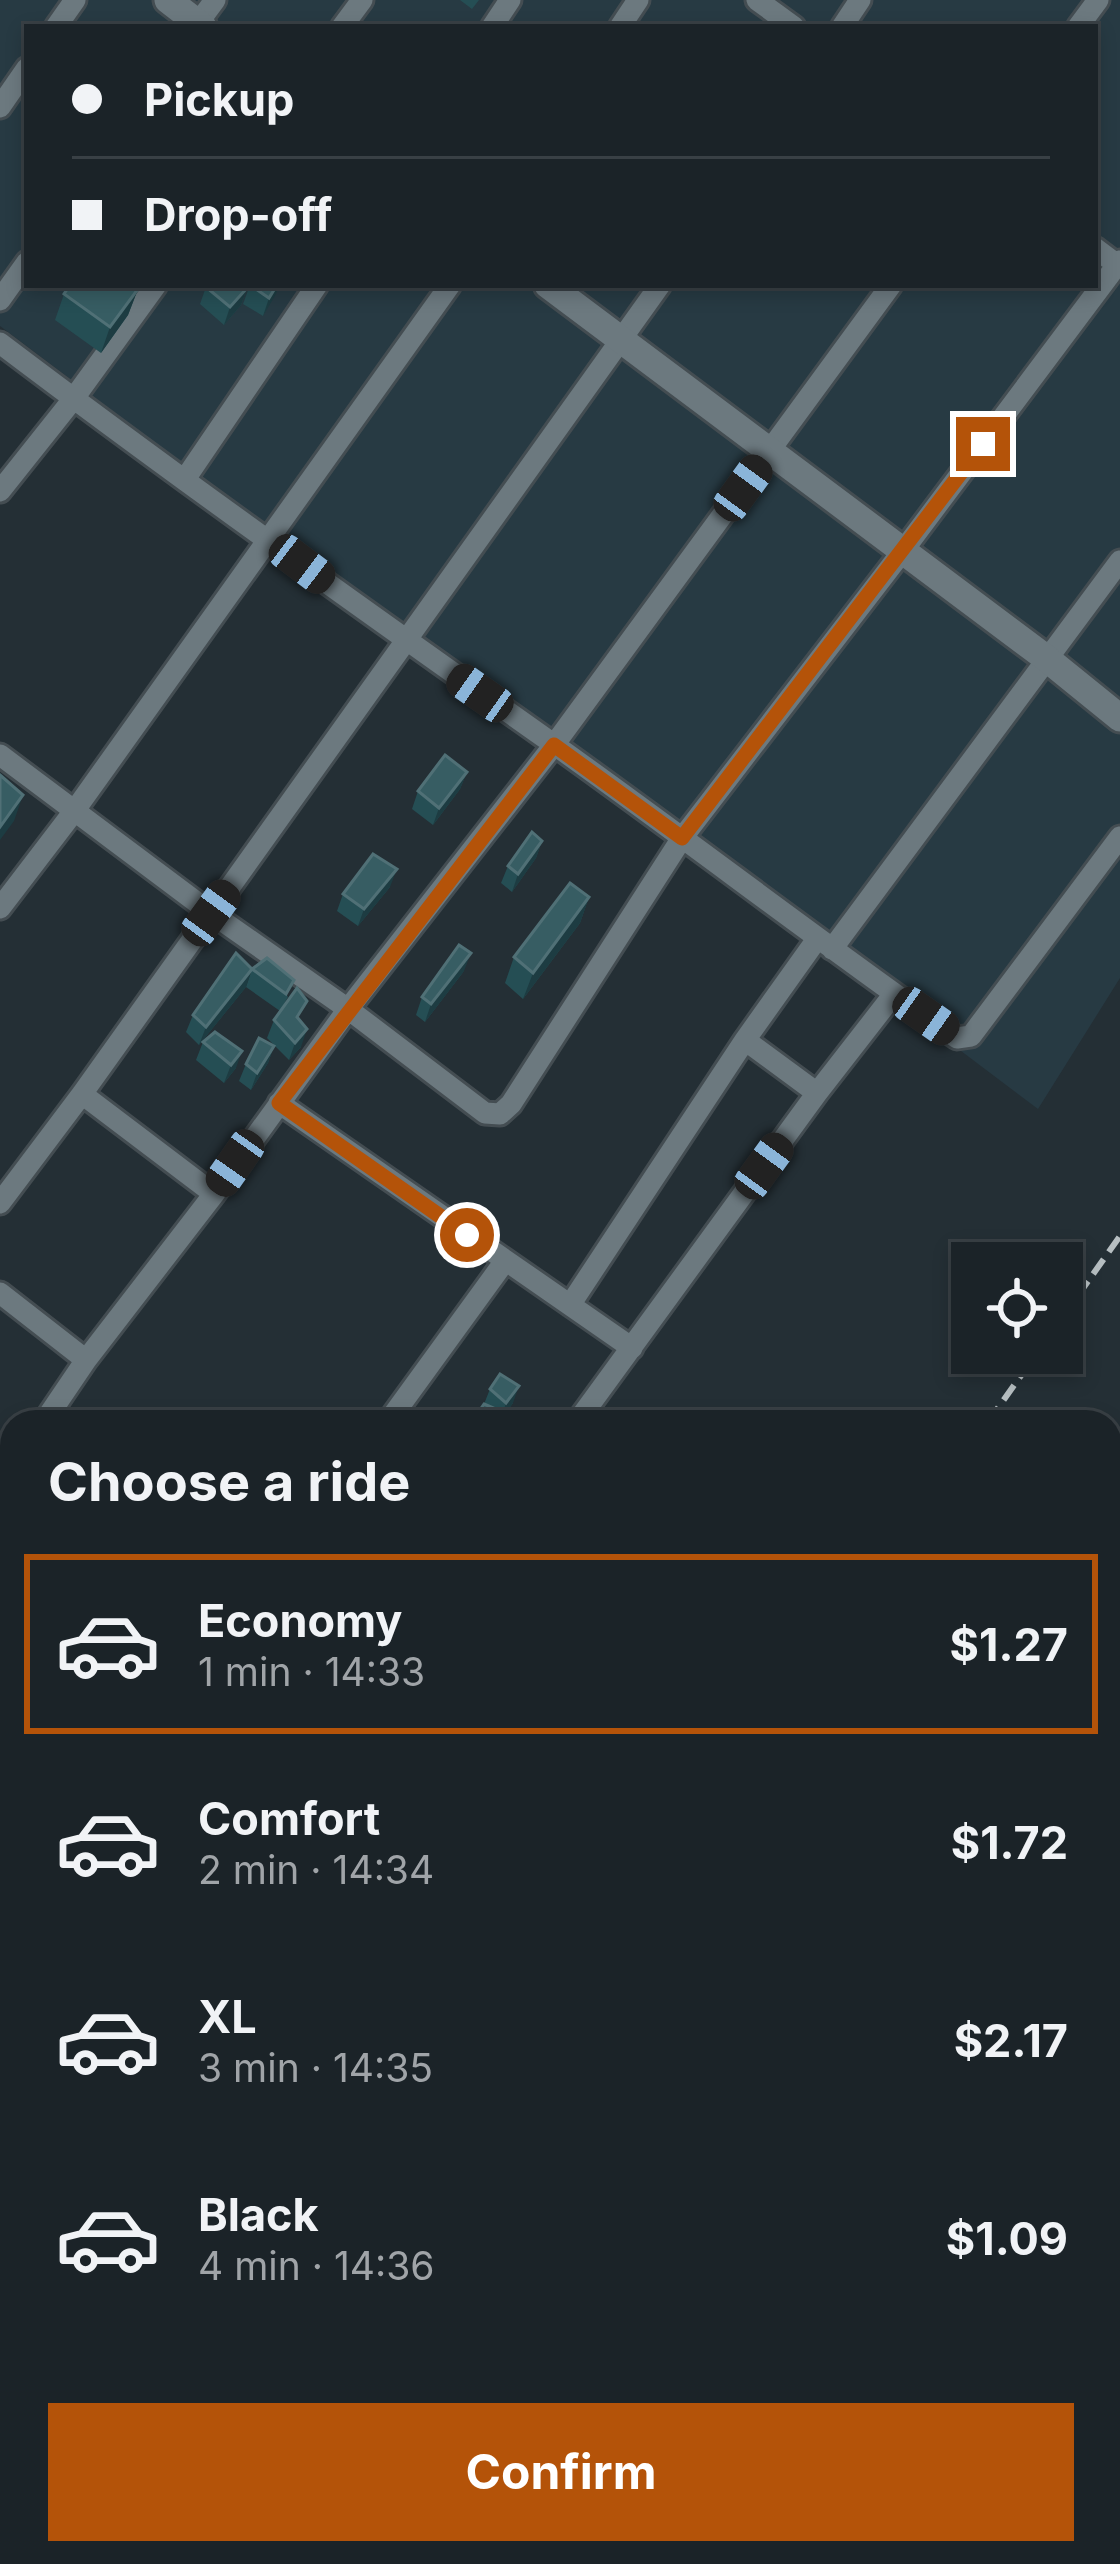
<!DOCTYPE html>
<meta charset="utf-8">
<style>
:root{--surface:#1b2328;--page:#282f34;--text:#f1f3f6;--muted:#a0a4a8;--line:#394045;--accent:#b45309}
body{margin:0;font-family:Inter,sans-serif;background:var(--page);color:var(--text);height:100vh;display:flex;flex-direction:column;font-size:45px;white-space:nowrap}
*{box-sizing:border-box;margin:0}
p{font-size:39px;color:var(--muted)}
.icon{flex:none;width:66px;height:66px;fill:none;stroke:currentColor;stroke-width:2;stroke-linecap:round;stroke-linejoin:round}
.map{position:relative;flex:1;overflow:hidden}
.drawer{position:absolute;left:0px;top:1410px;width:1122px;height:1155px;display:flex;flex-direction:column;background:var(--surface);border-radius:36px 36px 0 0;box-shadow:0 6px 18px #0003,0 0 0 3px var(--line)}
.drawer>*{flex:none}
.hud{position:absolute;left:24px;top:24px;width:1074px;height:264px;border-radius:0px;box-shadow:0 6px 18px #0003,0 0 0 3px var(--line);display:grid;align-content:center;height:264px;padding:0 48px;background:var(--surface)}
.controls{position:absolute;left:951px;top:1242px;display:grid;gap:24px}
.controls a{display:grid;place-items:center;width:132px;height:132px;border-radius:0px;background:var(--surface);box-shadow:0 6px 18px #0003,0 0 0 3px var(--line);font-size:60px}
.end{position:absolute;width:54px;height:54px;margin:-27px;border:15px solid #b45309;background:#fff;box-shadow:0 0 0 6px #fff}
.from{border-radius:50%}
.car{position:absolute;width:36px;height:72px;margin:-36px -18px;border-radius:15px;box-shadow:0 0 9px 3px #0007;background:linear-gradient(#222 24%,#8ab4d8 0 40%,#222 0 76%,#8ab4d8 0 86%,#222 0)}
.hud b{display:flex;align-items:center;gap:42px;height:114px;font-size:45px}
.hud b+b{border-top:3px solid var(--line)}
.hud i{width:30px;height:30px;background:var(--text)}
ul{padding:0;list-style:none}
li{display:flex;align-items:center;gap:36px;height:180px;margin:0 24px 18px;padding:0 24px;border:6px solid transparent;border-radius:0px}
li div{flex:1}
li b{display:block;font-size:45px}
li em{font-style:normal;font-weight:700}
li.selected{border-color:var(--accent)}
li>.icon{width:108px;height:108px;stroke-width:1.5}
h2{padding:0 48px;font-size:54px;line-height:144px}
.action{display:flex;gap:24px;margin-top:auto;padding:24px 48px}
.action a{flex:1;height:138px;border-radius:0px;background:var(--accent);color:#fff;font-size:48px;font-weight:700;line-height:138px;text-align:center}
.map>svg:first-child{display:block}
</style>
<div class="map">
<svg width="1120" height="2564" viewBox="0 0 1120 2564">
<rect width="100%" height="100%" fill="#242f35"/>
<path fill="#273a43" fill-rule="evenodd" d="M0,0H1120V978L1038,1109L0,326ZM27,27H1095V285H27Z"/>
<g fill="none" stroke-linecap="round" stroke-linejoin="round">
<defs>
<path id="service" d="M1110,1882L1120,1867
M1110,1996L1120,2000"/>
<path id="minor" d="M757,0L794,27
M56,27L75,0
M195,27L215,0
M342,27L362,0
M492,27L510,0
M620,27L638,0
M842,27L860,0
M1078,27L1098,0
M0,107L27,68
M1095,248L1120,267
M0,300L27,262
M0,343C181,480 367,612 552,743C688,840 820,942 957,1038L971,1036L1120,837
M185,479L317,285
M0,491L74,398L156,285
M0,755L211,913L348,1009L485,1113L500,1114L511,1104L682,838L902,552L1120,261
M0,908L75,810L450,285
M832,949L1120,561
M745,1040L817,1093
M82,1094L214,1194
M279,1103L632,1348
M0,1203L82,1094L660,285
M0,1293L86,1360
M570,1305L745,1040L817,939
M44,1422L86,1360L214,1194L348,1009L554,745L891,285
M388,1422L505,1261
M577,1422L817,1093L894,994
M0,1486L12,1468
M1110,1529L1120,1514
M0,1593L12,1601
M0,1641L12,1625
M0,1733L12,1742
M0,1793L12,1777
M0,1834L12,1844
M0,1957L12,1939
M339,2564L351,2553"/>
<path id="tertiary" d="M168,0L203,27
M548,285L1046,658L1120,718"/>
</defs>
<use href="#service" stroke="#444d52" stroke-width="16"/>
<use href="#minor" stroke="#444d52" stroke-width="27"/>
<use href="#tertiary" stroke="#444d52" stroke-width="33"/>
<use href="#service" stroke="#6c797f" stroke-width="10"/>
<use href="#minor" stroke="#6c797f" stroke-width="21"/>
<use href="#tertiary" stroke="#6c797f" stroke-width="27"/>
<path stroke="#b6bec1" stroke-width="6" stroke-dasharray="18 9" stroke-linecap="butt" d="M1062,1318L1120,1236
M988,1422L1037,1353
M176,2564L184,2553"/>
</g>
<path fill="#254e54" d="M460,0H479L472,9Z
M250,285H279L263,316L243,304Z
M206,287L247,288L241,305L224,325L200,304Z
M138,289L128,315L101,353L55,320L64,294Z
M467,772L460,789L433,825L412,809L418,791Z
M542,841L536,858L512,892L501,883L508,866Z
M390,887L358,926L337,911L343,894Z
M589,897L580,923L523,999L505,983L514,957Z
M267,958L288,997L280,1011L246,987L252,969Z
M464,971L425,1022L416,1015L422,997Z
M246,987L199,1045L186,1032L193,1015Z
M274,1020H300L301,1047L289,1060L267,1038Z
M203,1042L236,1068L224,1083L196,1060Z
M274,1046L268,1063L251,1090L239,1081L246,1064Z
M490,1389L513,1403L499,1422H472L484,1404Z"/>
<path fill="#1d3c42" d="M277,285H279L276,294L263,316L269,298Z
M247,288L241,305L224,325L230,307Z
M138,289L128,315L101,353L110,327Z
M467,772L460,789L433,825L439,808Z
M23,795L14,821L0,840V827Z
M542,841L536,858L512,892L518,874Z
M397,869L390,887L358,926L364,909Z
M589,897L580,923L523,999L533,973Z
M471,953L464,971L425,1022L431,1004Z
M252,969L246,987L199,1045L206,1027Z
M307,1029L301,1047L289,1060L295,1043Z
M274,1046L268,1063L251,1090L257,1073Z
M242,1051L236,1068L224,1083L231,1065Z
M519,1386L513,1403L499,1422H495L503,1412L506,1403Z"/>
<path fill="#375d63" stroke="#507076" stroke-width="3" d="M70,285H133L138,289L110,327L64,294Z
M207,285H244L247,288L230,307L206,287Z
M250,285H277L269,298Z
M445,755L467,772L439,808L418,791Z
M0,775L23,795L0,827Z
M532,832L542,841L518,874L508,866Z
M373,854L397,869L364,909L343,894Z
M570,883L589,897L533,973L514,957Z
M459,945L471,953L431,1004L422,997Z
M236,953L252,969L206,1027L193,1015Z
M267,958L294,980L286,994L252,969Z
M297,988L307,1001L297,1017L307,1029L295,1043L274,1020Z
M215,1032L242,1051L231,1065L203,1042Z
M259,1038L274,1046L257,1073L246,1064Z
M500,1374L519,1386L506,1403L490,1389Z
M484,1404L503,1412L495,1422H481L475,1417Z"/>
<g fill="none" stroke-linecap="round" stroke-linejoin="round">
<path stroke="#b45309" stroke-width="15" d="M467,1235L279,1103L554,745L682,838L983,444"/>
</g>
</svg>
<div class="controls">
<a><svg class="icon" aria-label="locate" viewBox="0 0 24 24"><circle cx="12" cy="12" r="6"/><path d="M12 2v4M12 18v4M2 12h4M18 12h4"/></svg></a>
</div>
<i class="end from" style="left:467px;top:1235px"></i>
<i class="end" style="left:983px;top:444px"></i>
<i class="car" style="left:743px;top:488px;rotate:36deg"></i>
<i class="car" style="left:302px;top:564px;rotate:127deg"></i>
<i class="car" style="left:480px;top:693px;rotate:305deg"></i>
<i class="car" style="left:211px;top:913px;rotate:36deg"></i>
<i class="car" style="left:926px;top:1016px;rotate:125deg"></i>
<i class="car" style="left:235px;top:1163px;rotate:215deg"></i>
<i class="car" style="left:764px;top:1166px;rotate:36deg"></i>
<div class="hud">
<b><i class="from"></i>Pickup</b>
<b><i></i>Drop-off</b>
</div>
<section class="drawer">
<h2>Choose a ride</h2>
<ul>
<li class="selected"><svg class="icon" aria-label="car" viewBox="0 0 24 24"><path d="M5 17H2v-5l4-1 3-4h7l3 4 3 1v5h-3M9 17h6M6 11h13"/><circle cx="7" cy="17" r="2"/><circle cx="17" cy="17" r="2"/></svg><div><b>Economy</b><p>1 min · 14:33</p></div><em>$1.27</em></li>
<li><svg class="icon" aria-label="car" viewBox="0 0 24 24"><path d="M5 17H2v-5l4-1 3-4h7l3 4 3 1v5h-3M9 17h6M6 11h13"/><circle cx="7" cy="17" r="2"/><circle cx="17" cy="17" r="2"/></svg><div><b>Comfort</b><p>2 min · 14:34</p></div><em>$1.72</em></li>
<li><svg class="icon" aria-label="car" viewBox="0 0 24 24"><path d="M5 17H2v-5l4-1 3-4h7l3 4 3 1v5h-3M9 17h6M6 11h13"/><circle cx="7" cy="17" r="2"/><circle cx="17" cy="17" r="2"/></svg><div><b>XL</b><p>3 min · 14:35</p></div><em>$2.17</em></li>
<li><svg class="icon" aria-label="car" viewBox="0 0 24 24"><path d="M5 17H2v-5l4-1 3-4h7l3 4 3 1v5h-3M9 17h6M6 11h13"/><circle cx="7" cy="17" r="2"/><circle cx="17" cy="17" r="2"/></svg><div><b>Black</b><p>4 min · 14:36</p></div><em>$1.09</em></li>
</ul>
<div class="action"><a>Confirm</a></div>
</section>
</div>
